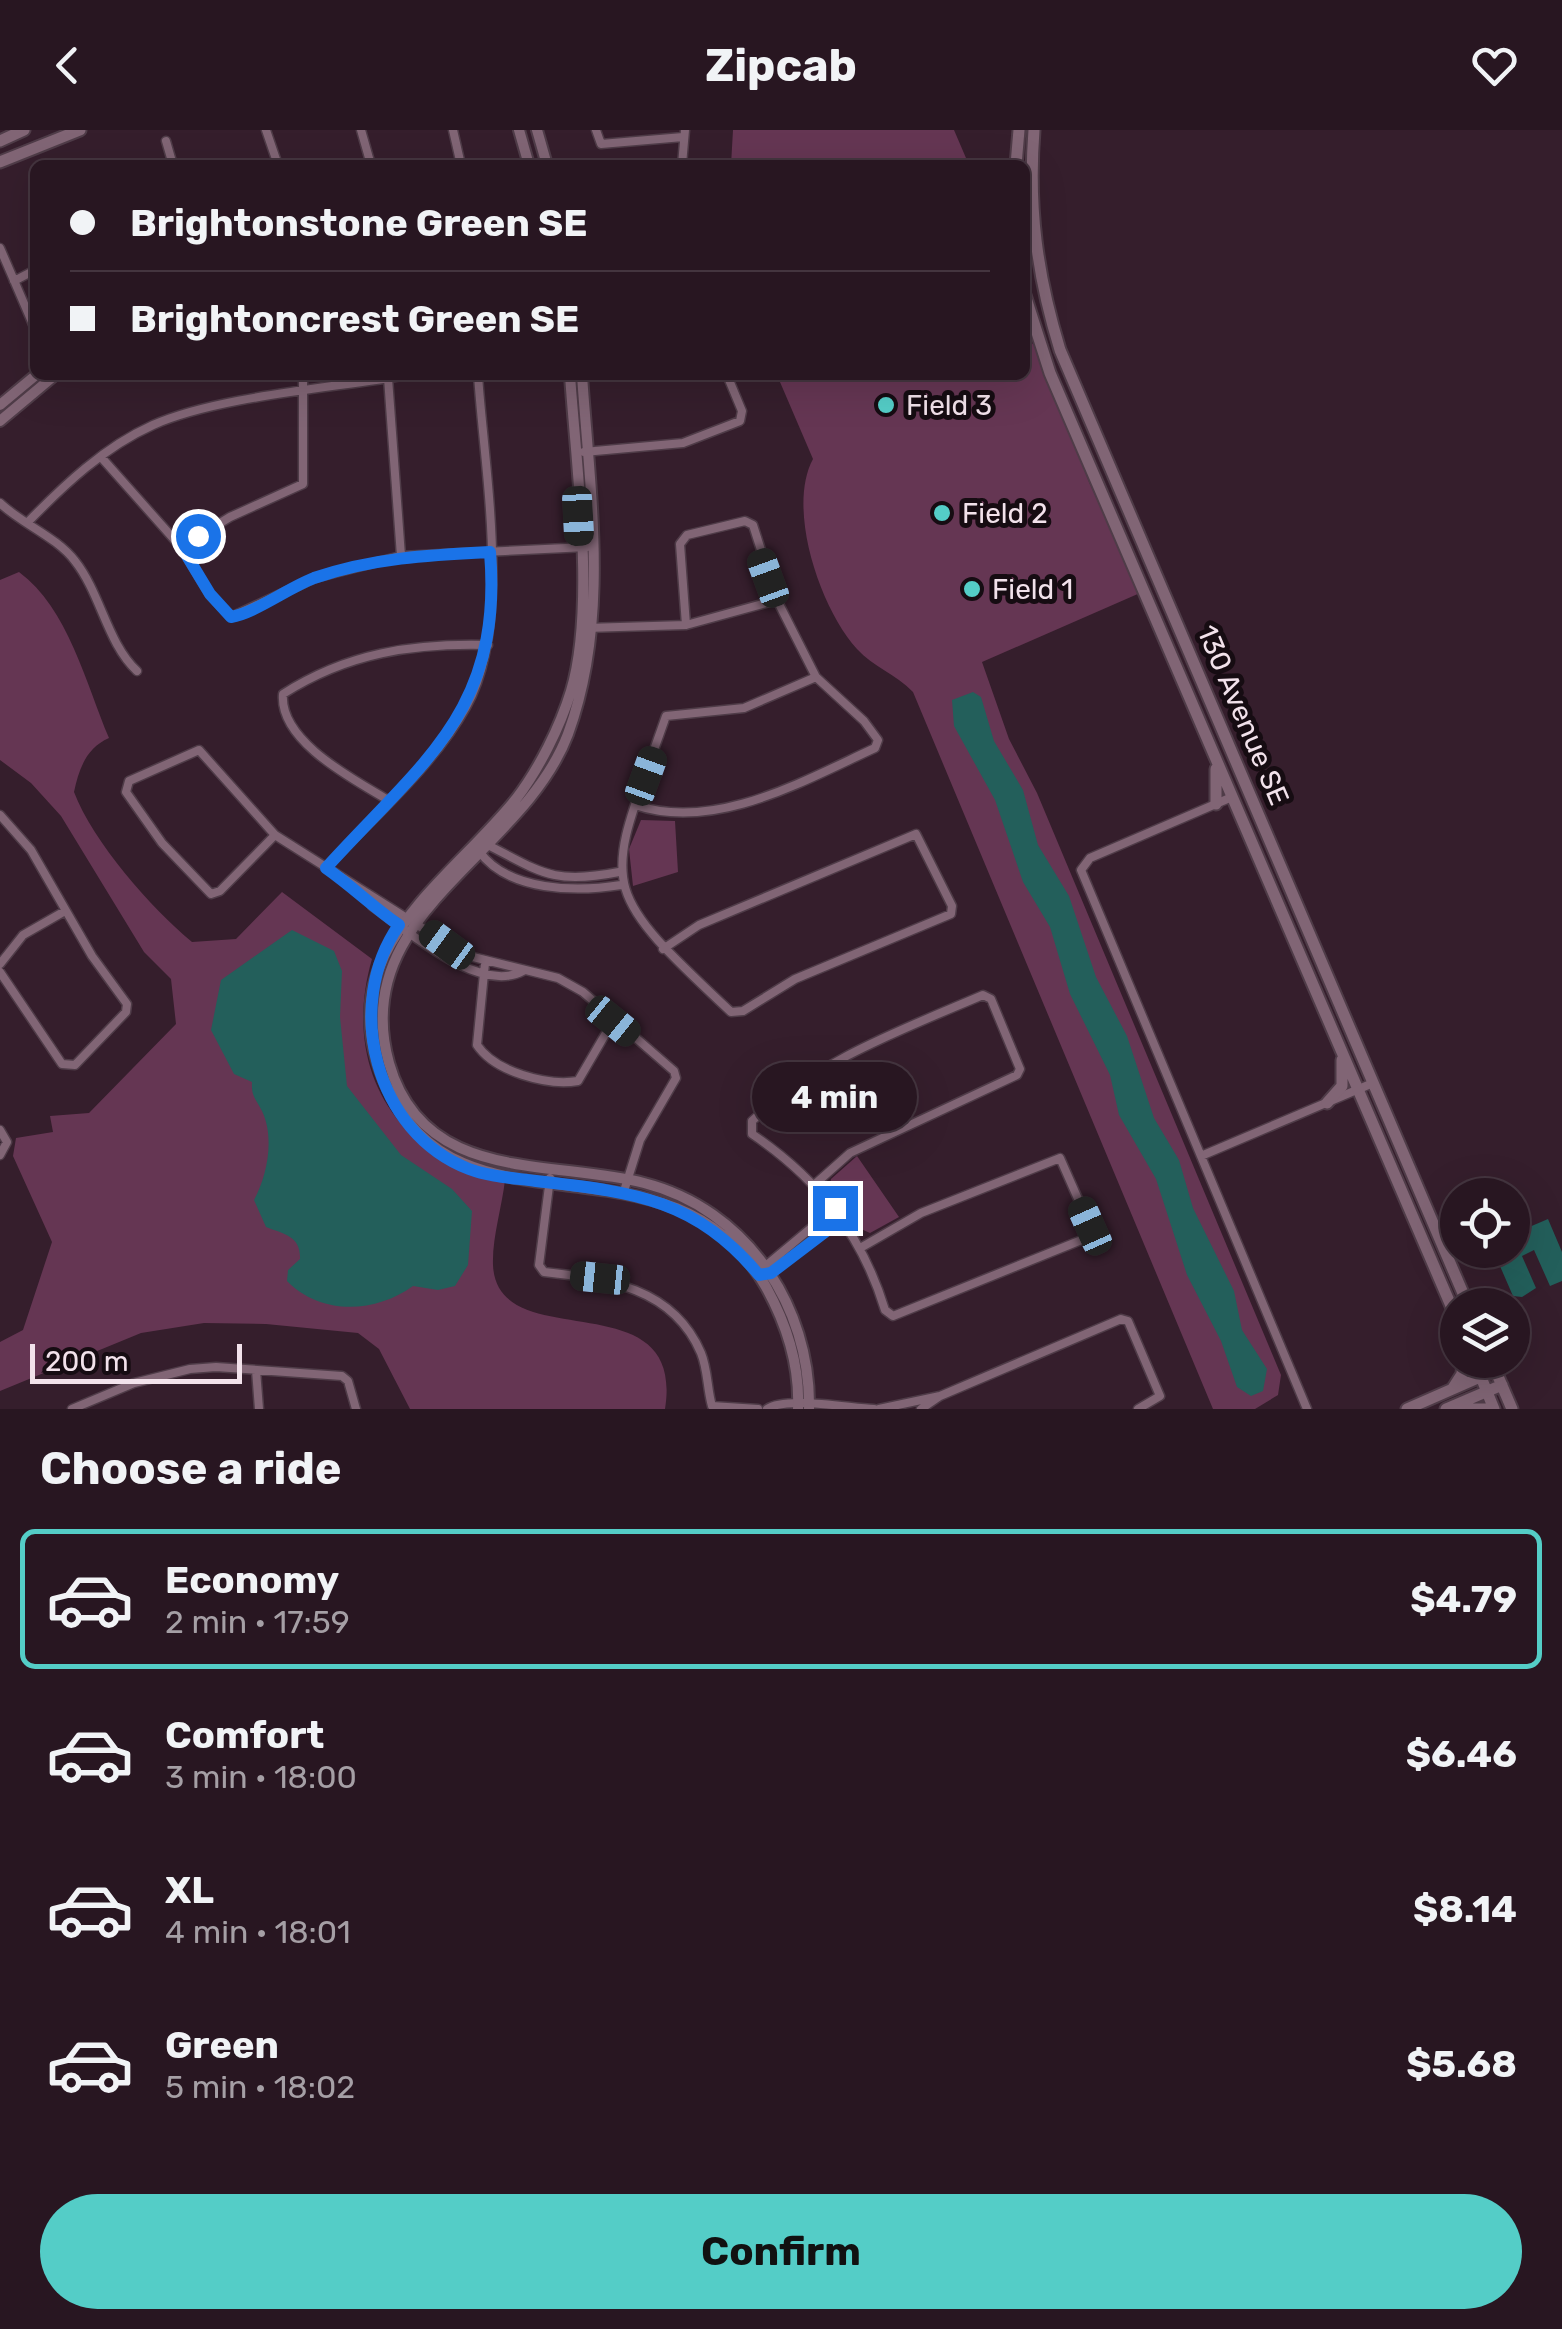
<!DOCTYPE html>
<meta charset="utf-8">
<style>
:root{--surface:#281621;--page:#301f2a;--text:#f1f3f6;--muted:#a59fa5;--line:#44353f;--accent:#54cdc7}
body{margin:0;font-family:Rubik,sans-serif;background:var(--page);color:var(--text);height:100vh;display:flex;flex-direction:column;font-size:38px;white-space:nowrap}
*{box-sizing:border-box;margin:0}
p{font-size:32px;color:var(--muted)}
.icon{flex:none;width:55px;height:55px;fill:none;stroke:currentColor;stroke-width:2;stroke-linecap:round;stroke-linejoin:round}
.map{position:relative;height:1279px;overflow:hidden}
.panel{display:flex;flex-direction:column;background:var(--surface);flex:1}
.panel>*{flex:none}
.guide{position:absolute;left:30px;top:30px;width:1000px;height:220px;border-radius:15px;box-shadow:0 10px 40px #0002,0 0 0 2px var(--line);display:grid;align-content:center;height:220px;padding:0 40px;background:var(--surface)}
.tools{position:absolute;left:1440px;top:1048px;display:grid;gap:20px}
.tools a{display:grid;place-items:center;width:90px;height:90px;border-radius:50%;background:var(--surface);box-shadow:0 10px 40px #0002,0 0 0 2px var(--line);font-size:50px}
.scale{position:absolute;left:30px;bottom:25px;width:212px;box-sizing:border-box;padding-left:10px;border:5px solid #f2e2eb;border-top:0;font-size:28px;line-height:35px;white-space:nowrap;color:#f2e2eb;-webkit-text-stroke:8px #160c12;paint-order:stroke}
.end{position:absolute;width:45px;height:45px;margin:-22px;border:12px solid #1a73e8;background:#fff;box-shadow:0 0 0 5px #fff}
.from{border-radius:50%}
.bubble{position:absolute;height:70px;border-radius:35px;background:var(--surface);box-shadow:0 10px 40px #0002,0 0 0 2px var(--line);font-size:32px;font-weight:700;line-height:70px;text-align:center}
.car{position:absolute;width:30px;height:60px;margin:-30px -15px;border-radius:12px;box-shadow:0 0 8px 2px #0007;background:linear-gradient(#222 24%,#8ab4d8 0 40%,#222 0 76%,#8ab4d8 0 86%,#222 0)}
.guide b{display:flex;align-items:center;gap:35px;height:95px;font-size:38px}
.guide b+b{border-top:2px solid var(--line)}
.guide i{width:25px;height:25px;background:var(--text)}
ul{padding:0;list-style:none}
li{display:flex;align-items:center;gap:30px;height:140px;margin:0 20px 15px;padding:0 20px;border:5px solid transparent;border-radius:15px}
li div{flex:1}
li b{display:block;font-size:38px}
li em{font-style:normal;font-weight:700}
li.on{border-color:var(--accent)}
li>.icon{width:90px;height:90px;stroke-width:1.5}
h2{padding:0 40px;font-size:45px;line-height:120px}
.cta{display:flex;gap:20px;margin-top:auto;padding:20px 40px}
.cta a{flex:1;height:115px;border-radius:60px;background:var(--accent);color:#111;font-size:40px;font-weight:700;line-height:115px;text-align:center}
header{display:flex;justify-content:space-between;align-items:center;height:130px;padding:0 40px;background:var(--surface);font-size:45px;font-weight:700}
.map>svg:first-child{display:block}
</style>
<header><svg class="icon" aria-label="back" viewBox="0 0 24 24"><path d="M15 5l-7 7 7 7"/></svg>Zipcab<svg class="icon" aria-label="heart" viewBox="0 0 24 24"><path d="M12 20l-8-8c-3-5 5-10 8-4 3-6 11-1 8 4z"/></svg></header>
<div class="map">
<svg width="1562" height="1279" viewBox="0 0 1562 1279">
<rect width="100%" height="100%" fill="#351e2c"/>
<path fill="#653653" d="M733,0H954L969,35H731Z
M1025,205L1038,220L1089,352L1140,463L982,532L1009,609L1037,663L1281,1245L1278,1265L1255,1279H1213L913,562C896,544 873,537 857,519C821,480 786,379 813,329L777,245H1025Z
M19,442C68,478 86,554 109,608C86,618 79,639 74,662C93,712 151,778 192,812L236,809L282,762L372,829C341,936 394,1029 505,1050C502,1077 492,1108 493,1135C497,1229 686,1147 665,1279H410L379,1219L358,1203L266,1194L204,1193L141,1203L0,1261V1212L23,1200L52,1112L13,1026L16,1008L53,1002L50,986L89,983L176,894L171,849L144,822L61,686L31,653L0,630V450Z
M641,690L675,691L678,742L633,756L629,719Z
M857,1026L899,1087L870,1103L861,1099L830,1057L831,1049Z"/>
<path fill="#235f5b" d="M973,562L981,567L994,611L1023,660L1038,715L1069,766L1096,847L1127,906L1154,988L1179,1030L1193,1078L1234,1161L1242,1200L1267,1239L1263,1261L1251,1266L1237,1257L1221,1211L1187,1145L1156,1049L1119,985L1110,945L1070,864L1050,797L1023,752L995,670L954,596L952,570Z
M292,800L334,821L342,841L340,887L347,956L401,1025L452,1059L472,1081L468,1135L455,1156L438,1160L413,1156C376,1183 321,1186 287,1151L288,1140L300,1129C301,1106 284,1104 266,1097L254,1070C267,1046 275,1008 262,981C256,969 251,966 252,952L234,944L211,900L221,850Z
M1548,1089L1562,1122V1151L1550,1156L1534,1120L1522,1126L1536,1158L1522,1167L1513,1166L1493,1120H1512L1513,1104Z"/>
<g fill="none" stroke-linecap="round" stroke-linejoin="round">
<defs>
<path id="minor" d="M266,0L278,35
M361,0L371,35
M453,0L461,35
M596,0L601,14L683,7
M166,11L173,35
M682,35L685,0
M0,118L35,199
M14,151L35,140
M388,248L401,426
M584,322L683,313L740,291L742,281L727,245
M101,327L181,417L210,465L231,487L315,448L401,426L587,417
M0,373C22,394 57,407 75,431C101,464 107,513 137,541
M27,393C64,355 104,317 153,295C218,266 334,258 407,245
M181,417L230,387L303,354V245
M586,498L686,495L777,470L753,395L745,391L687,405L680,414L686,495
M1232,667L1090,728L1081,740L1307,1279
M388,670C353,649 279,611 283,564C347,523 413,513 488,515
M635,675C715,702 803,651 875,618L878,610L864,591L816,547L777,470
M0,685L31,720L92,826L127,874L126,882L75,935L62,934L0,842
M275,705L220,761L211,764L162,713L126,662L129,651L199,620L275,705L465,825L558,848L583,862L674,941L676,948L640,1010L624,1061
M486,714C541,742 552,755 619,742
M479,721C508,762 577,762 621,755
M326,738C373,686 432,638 466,577C513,495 484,338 478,245
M367,765L372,776C407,800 479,865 523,841
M663,819L699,795L916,704L952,776L951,784L795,849L743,881L731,882C592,752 605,760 666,586L744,578L816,547
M485,833L477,915C495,942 547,956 578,951L613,891
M0,834L23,805L65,781
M0,1000L7,1012L0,1025
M1201,1026L1373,953
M550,1048L539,1135L544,1142C607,1149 673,1157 701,1223C708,1240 707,1259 712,1276L758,1279
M814,1055L850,1023L1017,945L1020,939L991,869L983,865C901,900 819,930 752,991V1004C817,1048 862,1104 885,1180L893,1186L1084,1109L1090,1096L1060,1028L921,1083L862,1117
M762,1139L835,1078
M768,1143L842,1089
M256,1240L259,1279
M72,1279L134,1253L190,1239L216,1237L342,1246L348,1251L356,1279
M767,1279C786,1266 849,1278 874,1279
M879,1279L940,1266
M921,1279L940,1266L1121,1189L1128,1191L1160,1266L1138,1279"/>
<path id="tertiary" d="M519,0L529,35
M537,0L547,35
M570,245C576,335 596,477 571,561C560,597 539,639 516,669C445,757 327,823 386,955C460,1121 671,990 766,1157C787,1195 800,1235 798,1279
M582,245C590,364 610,490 568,604C522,726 347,783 389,933C423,1054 550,1029 644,1053C746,1079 811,1176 809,1279
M0,275L36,245
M0,291L55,245"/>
<path id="secondary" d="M1034,0C1028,78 1037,145 1060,220L1468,1175
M0,11L24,0
M0,32L80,0
M1016,35L1019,0
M1025,165L1050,243L1458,1192
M1216,639V674
M1327,973L1342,956V930
M1450,1188L1458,1209
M1474,1230L1494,1279
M1491,1230L1512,1279
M1453,1258L1462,1244L1463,1230
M1407,1279L1496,1240
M1446,1279L1502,1255
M1454,1279H1486"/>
</defs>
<use href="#minor" stroke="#4f3c48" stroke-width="11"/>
<use href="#tertiary" stroke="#4f3c48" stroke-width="14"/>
<use href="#secondary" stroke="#4f3c48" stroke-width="15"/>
<use href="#minor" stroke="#816575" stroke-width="8"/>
<use href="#tertiary" stroke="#816575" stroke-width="10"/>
<use href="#secondary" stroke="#816575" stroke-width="11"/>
</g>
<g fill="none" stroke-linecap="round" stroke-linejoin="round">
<path stroke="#1a73e8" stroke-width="12" d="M198,406L181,416L210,464L231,487C255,483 288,458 314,448C372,428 429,425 490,422C503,581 423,631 326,738C353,757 373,777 399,795C343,875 375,1003 469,1039C490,1047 514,1048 536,1051C630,1062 694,1067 759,1145L771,1143L842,1089L835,1078"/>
</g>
<g fill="#54cdc7" stroke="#160c12" stroke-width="4">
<circle cx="886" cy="275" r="10"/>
<circle cx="942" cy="383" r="10"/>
<circle cx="972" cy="459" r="10"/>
</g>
<g text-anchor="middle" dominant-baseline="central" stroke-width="10" stroke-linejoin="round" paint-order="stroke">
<g font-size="28" fill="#f2e2eb" stroke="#160c12" text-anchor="start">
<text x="906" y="275">Field 3</text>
<text x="962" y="383">Field 2</text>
<text x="992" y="459">Field 1</text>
</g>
<g font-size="28" fill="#f2e2eb" stroke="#160c12">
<text transform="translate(1243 585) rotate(67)">130 Avenue SE</text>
</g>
</g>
</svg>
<div class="tools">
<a><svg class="icon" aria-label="locate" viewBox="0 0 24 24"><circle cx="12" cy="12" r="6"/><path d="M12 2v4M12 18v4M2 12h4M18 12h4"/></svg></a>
<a><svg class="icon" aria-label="layers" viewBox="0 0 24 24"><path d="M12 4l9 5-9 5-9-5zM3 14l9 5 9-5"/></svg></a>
</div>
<div class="scale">200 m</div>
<i class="end from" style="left:198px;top:406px"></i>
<i class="end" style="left:835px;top:1078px"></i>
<div class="bubble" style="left:752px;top:932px;width:165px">4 min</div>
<i class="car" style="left:578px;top:386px;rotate:177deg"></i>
<i class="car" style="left:768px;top:448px;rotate:340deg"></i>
<i class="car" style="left:646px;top:646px;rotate:20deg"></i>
<i class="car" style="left:447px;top:815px;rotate:306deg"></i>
<i class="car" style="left:613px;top:891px;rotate:129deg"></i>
<i class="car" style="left:1090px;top:1096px;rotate:336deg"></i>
<i class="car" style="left:600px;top:1148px;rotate:276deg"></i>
<div class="guide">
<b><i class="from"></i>Brightonstone Green SE</b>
<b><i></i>Brightoncrest Green SE</b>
</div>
</div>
<section class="panel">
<h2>Choose a ride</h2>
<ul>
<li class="on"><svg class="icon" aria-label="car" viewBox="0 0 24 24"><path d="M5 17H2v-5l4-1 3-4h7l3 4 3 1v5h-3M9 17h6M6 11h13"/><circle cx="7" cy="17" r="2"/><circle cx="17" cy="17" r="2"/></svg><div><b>Economy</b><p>2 min · 17:59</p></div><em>$4.79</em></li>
<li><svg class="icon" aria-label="car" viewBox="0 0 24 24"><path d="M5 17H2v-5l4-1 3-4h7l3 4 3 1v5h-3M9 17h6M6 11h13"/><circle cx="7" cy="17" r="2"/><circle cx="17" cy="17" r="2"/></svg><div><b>Comfort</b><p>3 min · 18:00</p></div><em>$6.46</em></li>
<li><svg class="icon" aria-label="car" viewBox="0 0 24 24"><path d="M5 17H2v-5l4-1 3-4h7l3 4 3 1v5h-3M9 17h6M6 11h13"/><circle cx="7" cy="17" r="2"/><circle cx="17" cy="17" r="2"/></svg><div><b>XL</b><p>4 min · 18:01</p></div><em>$8.14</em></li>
<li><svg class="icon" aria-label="car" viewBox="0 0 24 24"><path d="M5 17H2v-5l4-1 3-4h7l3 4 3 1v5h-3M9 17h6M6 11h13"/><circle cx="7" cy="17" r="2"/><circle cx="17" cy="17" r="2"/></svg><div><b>Green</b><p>5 min · 18:02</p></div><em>$5.68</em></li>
</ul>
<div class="cta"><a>Confirm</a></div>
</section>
